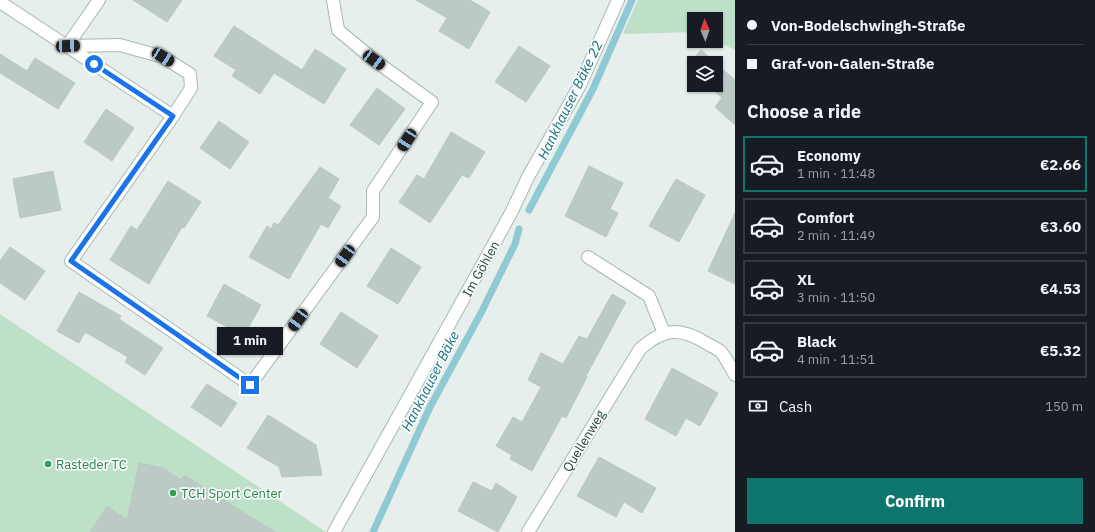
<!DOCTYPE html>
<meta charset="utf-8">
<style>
:root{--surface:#171b24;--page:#20242c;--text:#f1f3f6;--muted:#9ea1a6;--line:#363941;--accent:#0f766e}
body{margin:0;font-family:"IBM Plex Sans",sans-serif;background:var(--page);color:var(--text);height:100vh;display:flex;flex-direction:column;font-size:15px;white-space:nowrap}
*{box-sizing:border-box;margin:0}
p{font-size:13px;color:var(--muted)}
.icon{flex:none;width:22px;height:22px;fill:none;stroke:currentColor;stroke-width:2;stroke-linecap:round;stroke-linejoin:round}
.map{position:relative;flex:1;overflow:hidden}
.details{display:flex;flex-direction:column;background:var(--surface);width:360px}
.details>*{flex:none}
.banner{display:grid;align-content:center;height:88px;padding:0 12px;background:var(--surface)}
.needle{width:26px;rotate:358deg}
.tools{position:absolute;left:687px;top:12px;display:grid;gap:8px}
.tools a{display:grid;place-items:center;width:36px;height:36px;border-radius:0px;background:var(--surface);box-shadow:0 1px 3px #0004;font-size:20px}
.end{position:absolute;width:18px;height:18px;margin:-9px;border:5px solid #1a73e8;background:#fff;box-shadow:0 0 0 2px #fff}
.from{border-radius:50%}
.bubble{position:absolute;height:28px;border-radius:0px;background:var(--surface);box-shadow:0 1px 3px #0004;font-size:13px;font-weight:800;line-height:28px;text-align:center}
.car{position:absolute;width:12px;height:24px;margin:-12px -6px;border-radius:5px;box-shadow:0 0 3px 1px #0007;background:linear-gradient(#222 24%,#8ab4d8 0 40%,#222 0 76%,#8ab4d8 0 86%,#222 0)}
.banner b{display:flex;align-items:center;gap:14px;height:38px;font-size:15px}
.banner b+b{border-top:1px solid var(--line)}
.banner i{width:10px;height:10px;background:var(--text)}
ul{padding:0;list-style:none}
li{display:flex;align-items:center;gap:12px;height:56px;margin:0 8px 6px;padding:0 4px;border:2px solid var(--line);border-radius:0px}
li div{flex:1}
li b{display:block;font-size:15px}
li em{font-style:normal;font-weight:800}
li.selected{border-color:var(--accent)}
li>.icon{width:36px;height:36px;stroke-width:1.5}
h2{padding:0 12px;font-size:18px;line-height:48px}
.pay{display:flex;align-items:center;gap:10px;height:44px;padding:0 12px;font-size:15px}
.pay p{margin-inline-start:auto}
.primary-button{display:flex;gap:8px;margin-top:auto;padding:8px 12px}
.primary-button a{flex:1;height:46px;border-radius:0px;background:var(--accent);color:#fff;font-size:16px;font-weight:800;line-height:46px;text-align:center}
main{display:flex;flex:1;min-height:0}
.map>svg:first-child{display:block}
</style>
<main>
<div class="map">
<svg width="735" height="532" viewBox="0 0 735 532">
<rect width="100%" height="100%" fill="#e6efeb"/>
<path fill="#bfe0c8" d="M638,0H735V50L716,41V19H694V32L626,34L623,33Z
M0,314L326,532H0Z"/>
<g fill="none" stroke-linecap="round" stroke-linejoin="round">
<path stroke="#8ec9d4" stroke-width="7" d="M529,210L593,89L632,0
M373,532L430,407L481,313L515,244L519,229"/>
</g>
<path fill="#bbcac4" stroke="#b8c9c2" d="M133,0H182L167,22Z
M416,0H470L490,12L469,49L439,31L447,18Z
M234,26L302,70L315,49L346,69L324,104L274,73L260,94L232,76L236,70L214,56Z
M519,46L550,66L526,102L495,82Z
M701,50L735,80V125L715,107L722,98L708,85H716V63H694V73L687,66Z
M0,54L27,71L35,58L75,83L58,109L0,73Z
M377,88L405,109L379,145L350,125Z
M106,109L134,128L112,161L84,142Z
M219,121L249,142L230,169L200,148Z
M451,132L485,152L469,178L462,175L430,223L399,202L417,175L424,179Z
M589,166L623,183L610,209L618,213L606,237L565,216Z
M320,167L339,179L328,198L341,206L328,228L321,224L289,279L249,257L267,226L271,229L274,223L278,225Z
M53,171L61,210L20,218L13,179Z
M676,179L705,195L679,242L649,226Z
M168,181L201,202L184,228L182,227L149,284L110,260L131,226L137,230Z
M735,213V284L708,271Z
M10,247L45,271L25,300L0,283V261Z
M391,248L421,267L398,304L367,286Z
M224,284L261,305L244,336L207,316Z
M79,292L121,316L119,319L163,348L145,375L125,362L128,357L85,332L79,343L57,331Z
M612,294L626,302L586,376L587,377L566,418L562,416L532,471L510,459L512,455L496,446L513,417L522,422L541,387L528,380L541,353L563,364L579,336L587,339Z
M341,312L378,336L357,368L320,344Z
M672,368L718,393L700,426L686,418L676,436L645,419Z
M207,384L237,403L221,427L191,407Z
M268,415L316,445L322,475L282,477L279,467L247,448Z
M599,457L656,488L642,513L624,502L616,517L577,496Z
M139,463L163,468L181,480L184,475L275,532H90L107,506L127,520Z
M473,482L492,491L496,483L517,497L498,532L458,511Z"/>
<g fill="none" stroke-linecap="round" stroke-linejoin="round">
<defs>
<path id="minor" d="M0,2L173,116
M67,46L120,45L163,57L190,74L191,88L173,116L71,261L250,385L373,217V191L432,102L374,60L338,30L333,0
M67,46L99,0
M588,257L649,296L664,333
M334,532L511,213L528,177L580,85L618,0
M528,532L640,349C663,329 679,326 706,343C711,346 716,348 720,351C726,357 731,368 735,375"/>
</defs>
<use href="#minor" stroke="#a8b8b2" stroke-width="14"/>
<use href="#minor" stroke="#fff" stroke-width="12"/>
</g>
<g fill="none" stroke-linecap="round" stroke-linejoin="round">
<path stroke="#1a73e8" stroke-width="5" d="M94,64L173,116L71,261L250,385"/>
</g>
<g fill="#2e9e5b" stroke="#f7fbf9" stroke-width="1.5">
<circle cx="48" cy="464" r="4"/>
<circle cx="173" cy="493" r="4"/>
</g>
<g text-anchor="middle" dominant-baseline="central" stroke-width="3.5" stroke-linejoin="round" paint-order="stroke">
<g font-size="13" fill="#24423a" stroke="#f7fbf9">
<text transform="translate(481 269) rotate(-61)">Im Göhlen</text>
<text transform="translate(584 441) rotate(-59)">Quellenweg</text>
</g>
<g font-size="13" fill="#27864d" stroke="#f7fbf9" text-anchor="start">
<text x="56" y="464">Rasteder TC</text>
<text x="181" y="493">TCH Sport Center</text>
</g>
<g font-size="14" font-style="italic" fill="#1c6f80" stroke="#f7fbf9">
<text transform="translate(570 100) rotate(-64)">Hankhauser Bäke 22</text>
<text transform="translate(430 381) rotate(-63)">Hankhauser Bäke</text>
</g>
</g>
</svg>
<div class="tools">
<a><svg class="needle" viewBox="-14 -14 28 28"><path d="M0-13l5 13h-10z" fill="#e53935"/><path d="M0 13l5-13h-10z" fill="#9ea1a6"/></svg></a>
<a><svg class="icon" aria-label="layers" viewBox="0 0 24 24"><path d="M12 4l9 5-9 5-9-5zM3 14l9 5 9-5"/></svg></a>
</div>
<i class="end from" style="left:94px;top:64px"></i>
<i class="end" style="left:250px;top:385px"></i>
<div class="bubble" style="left:217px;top:327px;width:66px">1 min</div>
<i class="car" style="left:68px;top:46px;rotate:88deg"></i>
<i class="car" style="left:163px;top:57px;rotate:122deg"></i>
<i class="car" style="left:374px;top:60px;rotate:126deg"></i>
<i class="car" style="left:407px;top:140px;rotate:213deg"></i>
<i class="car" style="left:345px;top:256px;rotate:216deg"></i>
<i class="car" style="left:298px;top:320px;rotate:216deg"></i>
</div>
<section class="details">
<div class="banner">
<b><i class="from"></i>Von-Bodelschwingh-Straße</b>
<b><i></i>Graf-von-Galen-Straße</b>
</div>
<h2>Choose a ride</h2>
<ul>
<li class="selected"><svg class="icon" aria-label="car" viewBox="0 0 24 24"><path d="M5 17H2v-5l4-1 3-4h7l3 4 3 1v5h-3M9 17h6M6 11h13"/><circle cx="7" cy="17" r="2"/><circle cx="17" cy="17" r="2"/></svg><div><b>Economy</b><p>1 min · 11:48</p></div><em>€2.66</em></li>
<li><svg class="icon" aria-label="car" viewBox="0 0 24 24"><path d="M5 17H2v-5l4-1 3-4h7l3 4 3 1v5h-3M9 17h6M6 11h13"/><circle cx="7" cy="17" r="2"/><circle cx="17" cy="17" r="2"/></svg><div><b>Comfort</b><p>2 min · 11:49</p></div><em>€3.60</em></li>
<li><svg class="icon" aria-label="car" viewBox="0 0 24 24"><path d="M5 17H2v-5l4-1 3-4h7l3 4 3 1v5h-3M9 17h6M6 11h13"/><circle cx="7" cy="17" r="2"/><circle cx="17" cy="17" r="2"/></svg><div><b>XL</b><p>3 min · 11:50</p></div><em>€4.53</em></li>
<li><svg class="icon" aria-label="car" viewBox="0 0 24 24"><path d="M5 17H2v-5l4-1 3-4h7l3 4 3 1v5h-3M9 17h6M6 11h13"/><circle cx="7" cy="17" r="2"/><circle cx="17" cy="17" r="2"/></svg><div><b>Black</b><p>4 min · 11:51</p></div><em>€5.32</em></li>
</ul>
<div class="pay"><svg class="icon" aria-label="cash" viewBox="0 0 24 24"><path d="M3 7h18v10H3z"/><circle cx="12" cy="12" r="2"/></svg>Cash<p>150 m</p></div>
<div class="primary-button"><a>Confirm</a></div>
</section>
</main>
